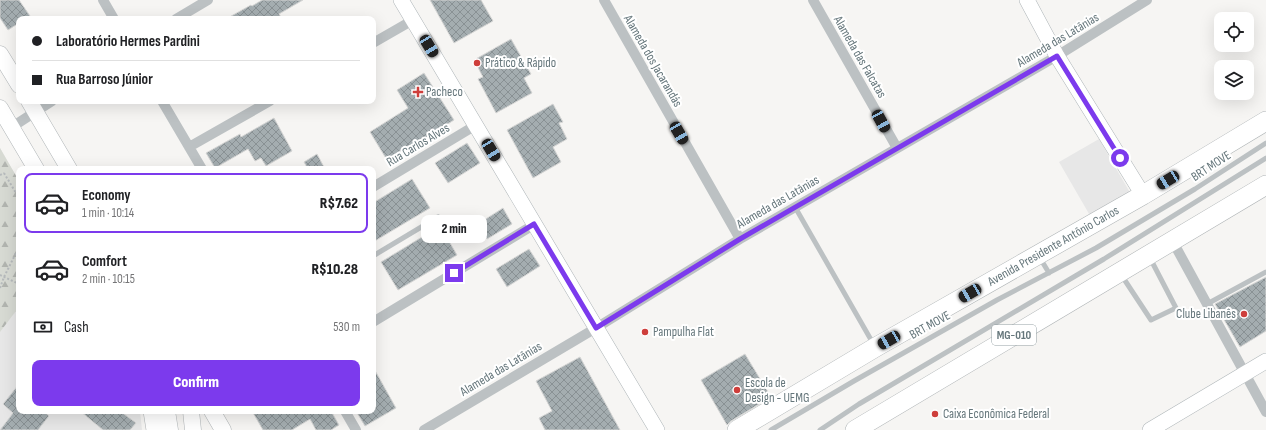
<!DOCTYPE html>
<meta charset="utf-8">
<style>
:root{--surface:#fff;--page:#f2f2f2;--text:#202124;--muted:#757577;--line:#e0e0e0;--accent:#7c3aed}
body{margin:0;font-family:"Sofia Sans Condensed",sans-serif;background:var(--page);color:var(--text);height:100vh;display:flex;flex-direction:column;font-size:15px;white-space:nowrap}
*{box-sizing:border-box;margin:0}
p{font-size:13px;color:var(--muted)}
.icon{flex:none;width:22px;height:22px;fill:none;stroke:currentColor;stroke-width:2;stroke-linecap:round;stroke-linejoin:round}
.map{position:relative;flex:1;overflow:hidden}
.side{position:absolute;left:16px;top:166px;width:360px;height:248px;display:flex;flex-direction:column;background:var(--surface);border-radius:8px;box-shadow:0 4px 16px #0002}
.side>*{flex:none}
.hud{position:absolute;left:16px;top:16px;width:360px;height:88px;border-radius:8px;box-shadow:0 4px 16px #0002;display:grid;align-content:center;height:88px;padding:0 16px;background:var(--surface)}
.fabs{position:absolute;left:1214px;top:12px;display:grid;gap:8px}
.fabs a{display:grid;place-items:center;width:40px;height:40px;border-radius:8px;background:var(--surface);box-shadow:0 4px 16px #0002;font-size:20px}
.end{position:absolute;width:18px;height:18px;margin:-9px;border:5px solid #7c3aed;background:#fff;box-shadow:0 0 0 2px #fff}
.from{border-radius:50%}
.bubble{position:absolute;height:28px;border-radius:8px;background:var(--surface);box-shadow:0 4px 16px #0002;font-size:13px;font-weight:800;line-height:28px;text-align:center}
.car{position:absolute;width:12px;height:24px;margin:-12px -6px;border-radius:5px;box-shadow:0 0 3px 1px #0007;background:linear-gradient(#222 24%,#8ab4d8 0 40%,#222 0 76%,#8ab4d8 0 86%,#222 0)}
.hud b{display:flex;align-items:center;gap:14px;height:38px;font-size:15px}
.hud b+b{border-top:1px solid var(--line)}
.hud i{width:10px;height:10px;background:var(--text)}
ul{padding:7px 0 0;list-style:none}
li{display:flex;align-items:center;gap:12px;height:60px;margin:0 8px 6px;padding:0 8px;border:2px solid transparent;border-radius:8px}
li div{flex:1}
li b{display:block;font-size:15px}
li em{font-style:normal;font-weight:800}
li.selected{border-color:var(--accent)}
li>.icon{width:36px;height:36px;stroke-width:1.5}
.pay{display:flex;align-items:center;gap:10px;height:44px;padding:0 16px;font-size:15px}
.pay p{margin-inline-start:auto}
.cta{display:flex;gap:8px;margin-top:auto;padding:8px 16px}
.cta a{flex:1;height:46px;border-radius:8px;background:var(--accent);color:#fff;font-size:16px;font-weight:800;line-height:46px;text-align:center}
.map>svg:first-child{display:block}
</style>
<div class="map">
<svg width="1266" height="430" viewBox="0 0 1266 430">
<defs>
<pattern id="forest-firs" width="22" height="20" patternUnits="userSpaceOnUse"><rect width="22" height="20" fill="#d7dad3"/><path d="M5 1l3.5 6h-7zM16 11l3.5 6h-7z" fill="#b2b5b0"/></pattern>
<pattern id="building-cross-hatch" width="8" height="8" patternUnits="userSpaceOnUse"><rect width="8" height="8" fill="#a4adb0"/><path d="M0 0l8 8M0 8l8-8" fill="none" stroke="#899194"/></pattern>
</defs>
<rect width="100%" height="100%" fill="#f6f5f3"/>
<path fill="#e7e7e7" d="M1099,139L1132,196L1092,219L1059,162Z
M0,148L19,181V411H140L142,430H0Z"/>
<path fill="url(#forest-firs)" d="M0,148L19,181V307L0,332Z"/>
<path fill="url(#building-cross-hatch)" stroke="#d7d7d6" d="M0,0H19L30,16L25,19H19V23L8,30L0,18Z
M262,0H303L279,14L282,19H226L251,5L252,6Z
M430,0H481L493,21L454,43Z
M511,39L531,74L524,78L532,93L496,113L478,79L483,77L474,60Z
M424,73L454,120L407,150L405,148L387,160L370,132L408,108L397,90Z
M553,104L563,122L559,123L567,139L553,147L561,162L533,178L507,130Z
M274,118L292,151L266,166L261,158L255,161L248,149L215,168L206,153L240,134L241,137Z
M467,143L480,163L448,183L435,163Z
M317,154L325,169H308L304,162Z
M412,179L430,208L373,242V203Z
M503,208L512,224L487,239L478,224Z
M440,226L457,255L398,290L381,262Z
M529,249L540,266L507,287L496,269Z
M1266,277V331L1240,347L1215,304Z
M745,354L771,397L731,421L727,425L701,380Z
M580,357L620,430H545L539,418L552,411L536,381Z
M373,367L396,408L365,426L356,411H373Z
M19,384V411H43L49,416L38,430H0L13,413L3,404Z
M80,411H120L136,423L130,430H103Z
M252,411H331L339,425L331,430H316L310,419L292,430H263Z"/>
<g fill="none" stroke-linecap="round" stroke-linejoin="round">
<defs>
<path id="secondary" d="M401,0L657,430
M1027,0L1057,56L1143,195
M1150,430L1266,361"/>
<path id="primary" d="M0,54L19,85
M29,101L69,169
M0,108L36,169
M167,411L170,430
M191,411L193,430
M212,411L223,430"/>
<g id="highway">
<path d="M153,411L156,430"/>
<path id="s1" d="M737,430L876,347L1143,195L1266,121"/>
<path d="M855,430L1266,185"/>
</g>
</defs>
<use href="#secondary" stroke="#aeb5b8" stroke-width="16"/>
<use href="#primary" stroke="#b0b5b7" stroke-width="17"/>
<use href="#highway" stroke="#aeb3b5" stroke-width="20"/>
<path stroke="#b6babc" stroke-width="2" stroke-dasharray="2 2" stroke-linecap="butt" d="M4,173L19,198
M0,175L4,173
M0,275L19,284
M0,288L4,277L19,247"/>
<path stroke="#bcc1c3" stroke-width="5" d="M795,207L874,345
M373,256L438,217
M1040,258L1049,273
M1122,276L1151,320L1176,308L1150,258
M1207,304L1266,272
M771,430L854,381L997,300L1096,248L1195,189L1266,143
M820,430L859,404L1104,259L1266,158"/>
<path stroke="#bcc1c3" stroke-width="10" d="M103,0L114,19
M604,0L740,239
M813,0L897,148
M176,19L208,0
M373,43L413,20
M162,101L202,169
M12,127L52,101
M189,147L270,101
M373,187L476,125
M1172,240L1266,412
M373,322L535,224
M345,411L356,430
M424,430L596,328L740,239L1057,56L1147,0"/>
<use href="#secondary" stroke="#fff" stroke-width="15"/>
<use href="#primary" stroke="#fff" stroke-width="16"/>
<use href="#highway" stroke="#fff" stroke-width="19"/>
</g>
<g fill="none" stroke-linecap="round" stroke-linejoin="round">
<path stroke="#7c3aed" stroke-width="5" d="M454,273L534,224L596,328L740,239L1057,56L1120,158"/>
</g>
<g fill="#ce3e3b" stroke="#fff" stroke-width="1.5">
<circle cx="477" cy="63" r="4"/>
<path d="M416 86h4v4h4v4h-4v4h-4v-4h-4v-4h4z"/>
<circle cx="1244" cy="314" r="4"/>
<circle cx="645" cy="332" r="4"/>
<circle cx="737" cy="390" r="4"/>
<circle cx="935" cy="414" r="4"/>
</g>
<g text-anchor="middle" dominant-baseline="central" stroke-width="4" stroke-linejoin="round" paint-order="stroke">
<rect fill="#fff" stroke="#939fa3" stroke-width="1" x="992" y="325" width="44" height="20" rx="3"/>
<g font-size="12" font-weight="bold" fill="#65767b">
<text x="1014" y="335">MG-010</text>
</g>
<g font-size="13" fill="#65767b" stroke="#fff">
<text transform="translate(1058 40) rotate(-31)">Alameda das Latânias</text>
<text transform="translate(860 57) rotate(60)">Alameda das Falcatas</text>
<text transform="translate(653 61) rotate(60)">Alameda dos Jacarandás</text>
<text transform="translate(418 145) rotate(-31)">Rua Carlos Alves</text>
<text transform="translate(1211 166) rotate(-33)">BRT MOVE</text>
<text transform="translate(778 202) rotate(-30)">Alameda das Latânias</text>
<text stroke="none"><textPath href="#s1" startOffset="366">Avenida Presidente Antônio Carlos</textPath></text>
<text transform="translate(930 325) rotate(-29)">BRT MOVE</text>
<text transform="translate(501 369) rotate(-31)">Alameda das Latânias</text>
</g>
<g font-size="13" fill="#65767b" stroke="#fff" text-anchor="start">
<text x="485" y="63">Prático &amp; Rápido</text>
<text x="426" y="92">Pacheco</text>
<text x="1236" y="314" text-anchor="end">Clube Libanês</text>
<text x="653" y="332">Pampulha Flat</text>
<text x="745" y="383">Escola de<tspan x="745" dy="15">Design - UEMG</tspan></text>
<text x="943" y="414">Caixa Econômica Federal</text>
</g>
</g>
</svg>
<div class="fabs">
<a><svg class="icon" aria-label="locate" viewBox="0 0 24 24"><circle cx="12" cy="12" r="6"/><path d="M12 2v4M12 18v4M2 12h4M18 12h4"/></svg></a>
<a><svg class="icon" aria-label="layers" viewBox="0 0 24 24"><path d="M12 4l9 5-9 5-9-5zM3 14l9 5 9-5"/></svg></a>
</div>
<i class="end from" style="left:1120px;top:158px"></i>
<i class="end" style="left:454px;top:273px"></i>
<div class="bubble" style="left:421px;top:215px;width:66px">2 min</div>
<i class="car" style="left:429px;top:46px;rotate:149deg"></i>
<i class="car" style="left:881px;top:121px;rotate:151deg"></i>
<i class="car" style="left:679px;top:133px;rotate:150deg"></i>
<i class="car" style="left:491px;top:150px;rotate:149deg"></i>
<i class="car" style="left:1168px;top:180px;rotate:239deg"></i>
<i class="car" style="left:970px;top:293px;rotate:240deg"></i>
<i class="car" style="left:889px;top:340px;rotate:240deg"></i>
<div class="hud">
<b><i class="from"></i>Laboratório Hermes Pardini</b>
<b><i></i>Rua Barroso Júnior</b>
</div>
<section class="side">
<ul>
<li class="selected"><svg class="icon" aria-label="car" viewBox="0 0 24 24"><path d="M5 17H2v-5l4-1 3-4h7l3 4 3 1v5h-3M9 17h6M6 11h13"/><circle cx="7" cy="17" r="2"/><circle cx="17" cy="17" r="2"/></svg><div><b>Economy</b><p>1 min · 10:14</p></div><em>R$7.62</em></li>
<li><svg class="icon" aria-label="car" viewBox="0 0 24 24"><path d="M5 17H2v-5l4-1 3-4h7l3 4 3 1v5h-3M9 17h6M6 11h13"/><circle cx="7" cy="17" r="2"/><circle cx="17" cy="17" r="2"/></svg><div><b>Comfort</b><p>2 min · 10:15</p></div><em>R$10.28</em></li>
</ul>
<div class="pay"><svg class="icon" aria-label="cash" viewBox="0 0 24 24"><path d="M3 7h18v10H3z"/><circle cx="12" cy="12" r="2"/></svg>Cash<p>530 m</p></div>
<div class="cta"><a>Confirm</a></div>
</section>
</div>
